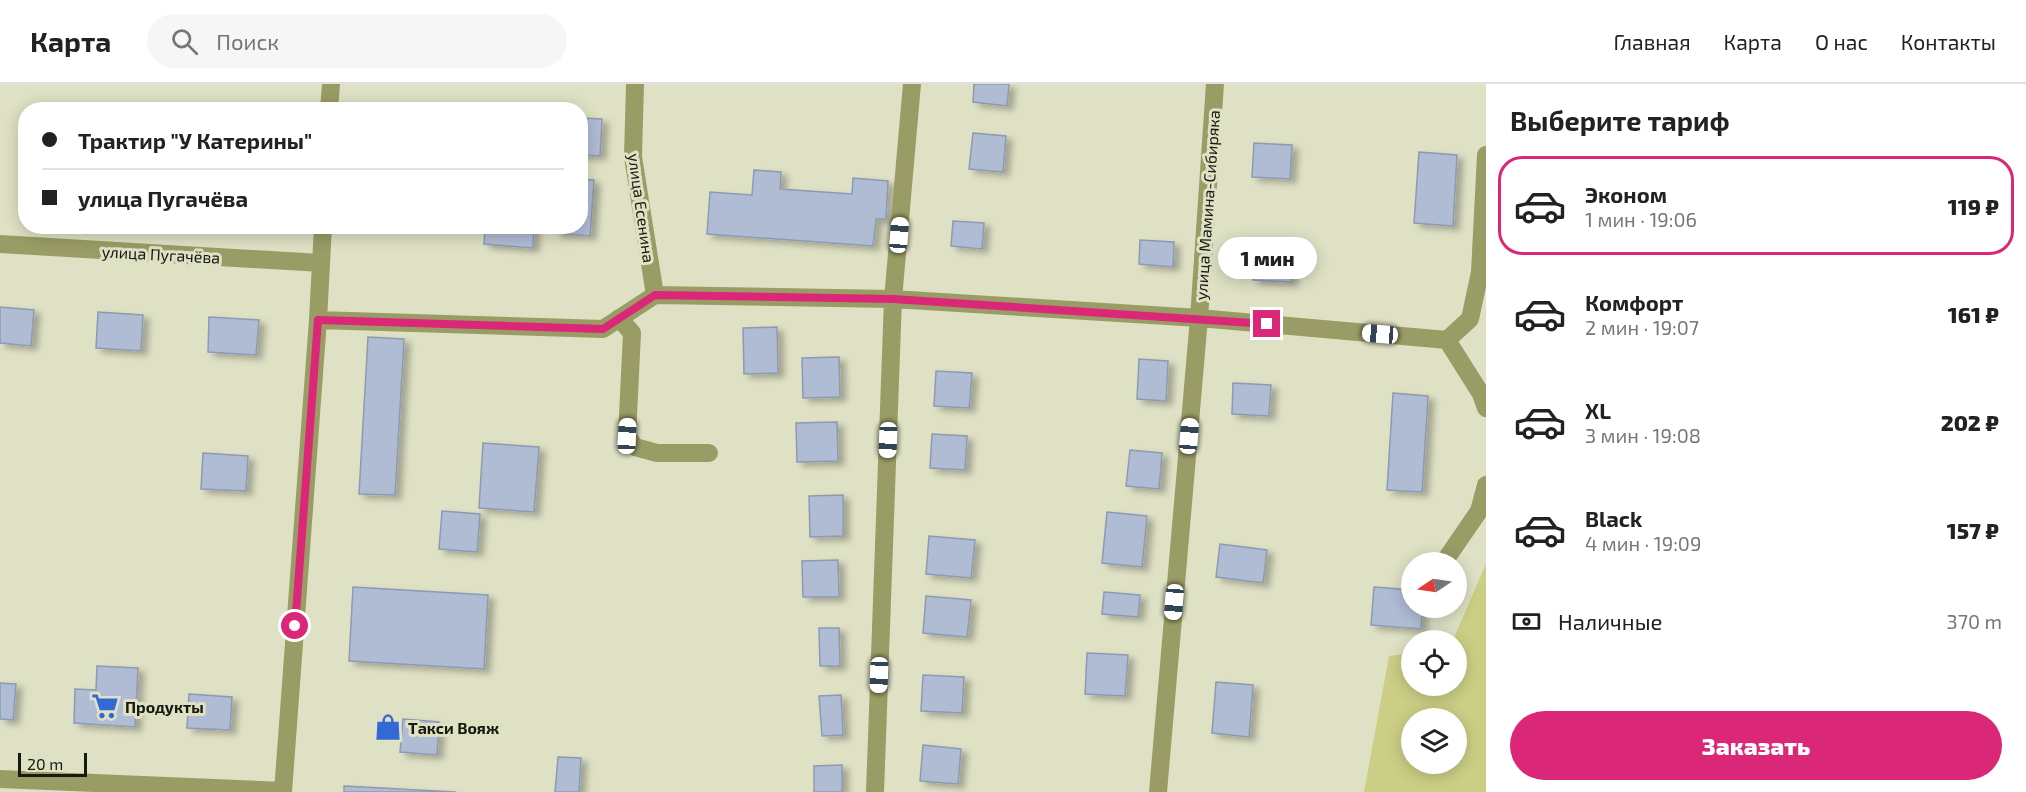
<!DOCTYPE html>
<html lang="ru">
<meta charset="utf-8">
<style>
:root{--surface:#fff;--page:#f6f6f6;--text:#222;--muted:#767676;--line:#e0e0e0;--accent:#db2777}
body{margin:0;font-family:"Exo 2",sans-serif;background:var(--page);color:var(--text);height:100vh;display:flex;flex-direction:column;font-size:22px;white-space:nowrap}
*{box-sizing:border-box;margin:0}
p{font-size:20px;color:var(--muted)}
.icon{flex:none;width:33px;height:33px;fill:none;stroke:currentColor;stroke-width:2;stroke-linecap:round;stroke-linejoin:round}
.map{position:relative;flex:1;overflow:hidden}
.panel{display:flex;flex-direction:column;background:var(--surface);width:540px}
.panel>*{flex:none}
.banner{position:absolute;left:18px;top:18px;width:570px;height:132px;border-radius:24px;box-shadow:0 3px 15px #0003;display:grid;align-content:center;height:132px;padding:0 24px;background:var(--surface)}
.needle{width:39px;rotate:257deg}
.tools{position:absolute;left:1401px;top:468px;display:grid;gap:12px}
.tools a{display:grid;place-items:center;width:66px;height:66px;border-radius:50%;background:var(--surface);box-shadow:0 3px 15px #0003;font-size:30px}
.scale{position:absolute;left:18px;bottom:15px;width:69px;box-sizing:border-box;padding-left:6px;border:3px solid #18190f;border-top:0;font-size:16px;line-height:21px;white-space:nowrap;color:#18190f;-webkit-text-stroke:4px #dfe1c5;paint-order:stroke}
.end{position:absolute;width:27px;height:27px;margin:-14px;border:8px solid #db2777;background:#fff;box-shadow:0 0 0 3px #fff}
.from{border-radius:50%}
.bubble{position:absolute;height:42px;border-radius:21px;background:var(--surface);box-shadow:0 3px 15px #0003;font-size:20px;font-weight:800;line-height:42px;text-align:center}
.car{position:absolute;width:18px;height:36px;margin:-18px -9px;border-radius:8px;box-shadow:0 0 4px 2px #0007;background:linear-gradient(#fff 24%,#345 0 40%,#fff 0 76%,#345 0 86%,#fff 0)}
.banner b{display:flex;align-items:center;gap:21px;height:57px;font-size:22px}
.banner b+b{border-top:2px solid var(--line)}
.banner i{width:15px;height:15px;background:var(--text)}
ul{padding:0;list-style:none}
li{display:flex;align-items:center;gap:18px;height:99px;margin:0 12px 9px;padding:0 12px;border:3px solid transparent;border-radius:24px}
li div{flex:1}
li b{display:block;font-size:22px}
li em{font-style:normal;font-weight:800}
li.current{border-color:var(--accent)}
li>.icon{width:54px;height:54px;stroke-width:1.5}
h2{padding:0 24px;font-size:27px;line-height:72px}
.pay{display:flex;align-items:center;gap:15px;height:66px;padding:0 24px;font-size:22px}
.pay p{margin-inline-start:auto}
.action{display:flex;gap:12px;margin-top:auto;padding:12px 24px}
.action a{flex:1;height:69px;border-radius:36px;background:var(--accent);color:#fff;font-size:24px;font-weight:800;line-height:69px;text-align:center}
header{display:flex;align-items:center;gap:36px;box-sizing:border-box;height:84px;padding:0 30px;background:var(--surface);border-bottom:2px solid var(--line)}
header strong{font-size:28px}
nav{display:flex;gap:33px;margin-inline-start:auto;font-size:21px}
.search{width:420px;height:54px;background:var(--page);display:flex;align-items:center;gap:15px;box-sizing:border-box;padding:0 21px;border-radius:33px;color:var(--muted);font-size:22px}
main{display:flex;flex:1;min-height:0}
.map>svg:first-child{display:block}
</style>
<header>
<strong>Карта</strong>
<div class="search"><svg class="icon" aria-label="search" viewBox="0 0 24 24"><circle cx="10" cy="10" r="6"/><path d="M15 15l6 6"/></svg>Поиск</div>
<nav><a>Главная</a><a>Карта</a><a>О нас</a><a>Контакты</a></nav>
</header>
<main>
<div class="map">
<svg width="1486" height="708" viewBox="0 0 1486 708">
<defs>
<filter id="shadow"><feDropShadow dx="6" dy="4" stdDeviation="3" flood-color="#0004"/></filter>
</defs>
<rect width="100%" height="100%" fill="#dfe1c5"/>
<path fill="#cbcf85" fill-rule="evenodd" d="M1486,480V708H1364L1389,572L1411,569L1412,602H1456V556H1453ZM1412,634H1456V680H1412Z"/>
<path fill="#afbcd4" stroke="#8e9ab2" stroke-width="1.5" filter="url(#shadow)" d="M974,0H1009L1007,22L973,18Z
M580,34L602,35L600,72L580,71Z
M973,49L1006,52L1003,88L969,85Z
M1254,59L1292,61L1290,95L1252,93Z
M1419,68L1457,71L1453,142L1414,139Z
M754,86L781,88L780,105L852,110L853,94L888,97L886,135H876L873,162L707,150L710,108L752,111Z
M580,95L594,96L590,152L555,149L556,142H580Z
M953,137L984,139L982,165L951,162Z
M485,142H534L533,164L484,160Z
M1140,156L1174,158L1173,183L1139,180Z
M1255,163L1293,165L1291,198L1253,196Z
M0,223L34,226L31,262L0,259Z
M98,228L143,231L141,267L96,264Z
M209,233L259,236L256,271L208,268Z
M777,243L778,289L744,290L743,244Z
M368,253L404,255L395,411L359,410Z
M839,273L840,313L803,314L802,274Z
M1139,275L1168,277L1166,317L1137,315Z
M936,287L972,289L969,324L934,322Z
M1233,299L1271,301L1269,332L1232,330Z
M1393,309L1428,312L1422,408L1387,406Z
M837,338L838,377L797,378L796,339Z
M932,350L967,352L965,386L930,384Z
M483,359L539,363L534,428L479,424Z
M1130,366L1162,369L1159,405L1126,402Z
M203,369L248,372L246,407L201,405Z
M843,411V452L810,453L809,412Z
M442,427L480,430L477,468L439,465Z
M1107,428L1147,432L1142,483L1102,479Z
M929,452L975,456L971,494L926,490Z
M1220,460L1267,466L1263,499L1216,493Z
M838,476L839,513H803L802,477Z
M353,503L488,511L484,585L349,577Z
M1374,503L1412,506V524H1422L1421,545L1371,541Z
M1104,508L1140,511L1138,533L1102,530Z
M926,512L971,516L967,553L923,549Z
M819,544H839L840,582H820Z
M1087,569L1128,571L1125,612L1085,610Z
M97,582L138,584L135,643L74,639L75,605L96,606Z
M923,591L964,593L962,629L921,627Z
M1216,598L1253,601L1249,653L1212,649Z
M0,599L16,600L13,636L0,635Z
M189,610L232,613L230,646L187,644Z
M841,611L843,651L822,652L819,612Z
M403,635L439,638L437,671L400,668Z
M923,661L961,665L958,700L920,697Z
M558,673L581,674L579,708H555Z
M842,681V708H814V682Z
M344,702L456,708H344Z"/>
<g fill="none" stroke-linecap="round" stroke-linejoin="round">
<path stroke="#999c65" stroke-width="18" d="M635,0L633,73L655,211
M329,26L331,0
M1486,71L1480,188L1470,235L1447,256L1481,310L1486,324
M0,160L321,179
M619,234L632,249L627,352L635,363L657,369H709
M318,236L603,245L655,211L893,215L1199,234L1447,256
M1444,478L1479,427L1486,401
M0,695L283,707
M283,708L318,236L323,142
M875,708L893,215L912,0
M1158,708L1199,234L1215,0"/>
</g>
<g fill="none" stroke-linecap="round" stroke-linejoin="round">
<path stroke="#db2777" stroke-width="8" d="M295,542L318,236L603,245L655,211L893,215L1267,240"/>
</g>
<defs>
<symbol id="supermarket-bare" viewBox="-9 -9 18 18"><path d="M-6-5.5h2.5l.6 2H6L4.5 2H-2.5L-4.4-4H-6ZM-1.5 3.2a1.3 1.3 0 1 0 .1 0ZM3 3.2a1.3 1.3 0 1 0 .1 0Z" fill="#3568d7" stroke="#dfe1c5" stroke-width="2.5" paint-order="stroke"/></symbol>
<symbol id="shop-bare" viewBox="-9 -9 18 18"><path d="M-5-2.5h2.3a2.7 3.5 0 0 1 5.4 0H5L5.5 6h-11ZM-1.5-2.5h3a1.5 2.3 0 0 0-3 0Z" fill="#3568d7" stroke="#dfe1c5" stroke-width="2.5" paint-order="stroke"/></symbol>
</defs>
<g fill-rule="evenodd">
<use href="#supermarket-bare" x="86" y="603" width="38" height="38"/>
<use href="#shop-bare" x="369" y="624" width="38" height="38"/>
</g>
<g text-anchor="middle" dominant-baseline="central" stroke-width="6" stroke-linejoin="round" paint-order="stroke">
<g font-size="16" fill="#18190f" stroke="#dfe1c5">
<text transform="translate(1207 121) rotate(-86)">улица Мамина-Сибиряка</text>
<text transform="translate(642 124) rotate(82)">улица Есенина</text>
<text transform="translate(161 170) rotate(3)">улица Пугачёва</text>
</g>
<g font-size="16" font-weight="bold" fill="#18190f" stroke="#dfe1c5" text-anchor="start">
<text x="125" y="622">Продукты</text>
<text x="408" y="643">Такси Вояж</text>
</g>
</g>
</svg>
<div class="tools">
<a><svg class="needle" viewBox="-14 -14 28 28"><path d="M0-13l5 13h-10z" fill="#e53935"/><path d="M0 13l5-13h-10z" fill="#767676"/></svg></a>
<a><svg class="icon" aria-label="locate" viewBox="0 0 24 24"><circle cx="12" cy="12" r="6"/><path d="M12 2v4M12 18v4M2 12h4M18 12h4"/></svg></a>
<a><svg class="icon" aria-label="layers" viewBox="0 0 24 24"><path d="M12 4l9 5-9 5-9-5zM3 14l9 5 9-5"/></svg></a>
</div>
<div class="scale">20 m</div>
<i class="end from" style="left:295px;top:542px"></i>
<i class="end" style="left:1267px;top:240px"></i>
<div class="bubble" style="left:1218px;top:153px;width:99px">1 мин</div>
<i class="car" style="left:899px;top:151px;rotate:5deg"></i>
<i class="car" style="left:1380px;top:250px;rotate:275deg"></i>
<i class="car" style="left:627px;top:352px;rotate:3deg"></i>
<i class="car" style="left:1189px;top:352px;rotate:5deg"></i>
<i class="car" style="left:888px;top:356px;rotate:182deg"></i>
<i class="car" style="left:1174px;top:518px;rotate:185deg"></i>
<i class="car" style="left:879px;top:591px;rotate:182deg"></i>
<div class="banner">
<b><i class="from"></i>Трактир &quot;У Катерины&quot;</b>
<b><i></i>улица Пугачёва</b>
</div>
</div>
<section class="panel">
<h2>Выберите тариф</h2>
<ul>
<li class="current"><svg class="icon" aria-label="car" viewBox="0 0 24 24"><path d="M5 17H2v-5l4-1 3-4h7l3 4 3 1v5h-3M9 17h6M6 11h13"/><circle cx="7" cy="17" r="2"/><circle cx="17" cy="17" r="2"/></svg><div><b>Эконом</b><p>1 мин · 19:06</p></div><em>119 ₽</em></li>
<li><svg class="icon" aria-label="car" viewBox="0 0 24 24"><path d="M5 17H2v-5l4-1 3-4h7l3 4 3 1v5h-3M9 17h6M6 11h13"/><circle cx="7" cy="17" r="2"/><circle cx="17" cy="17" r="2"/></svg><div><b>Комфорт</b><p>2 мин · 19:07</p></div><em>161 ₽</em></li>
<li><svg class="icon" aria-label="car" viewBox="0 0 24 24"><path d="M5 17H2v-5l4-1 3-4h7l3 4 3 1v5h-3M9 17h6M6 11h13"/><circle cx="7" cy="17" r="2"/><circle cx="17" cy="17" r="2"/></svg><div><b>XL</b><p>3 мин · 19:08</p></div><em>202 ₽</em></li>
<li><svg class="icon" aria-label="car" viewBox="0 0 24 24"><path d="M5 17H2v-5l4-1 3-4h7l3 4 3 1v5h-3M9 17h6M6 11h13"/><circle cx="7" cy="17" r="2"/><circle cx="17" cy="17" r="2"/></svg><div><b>Black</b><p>4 мин · 19:09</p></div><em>157 ₽</em></li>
</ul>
<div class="pay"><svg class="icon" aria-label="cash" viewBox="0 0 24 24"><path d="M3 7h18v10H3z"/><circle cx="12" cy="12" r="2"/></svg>Наличные<p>370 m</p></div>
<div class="action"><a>Заказать</a></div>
</section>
</main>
